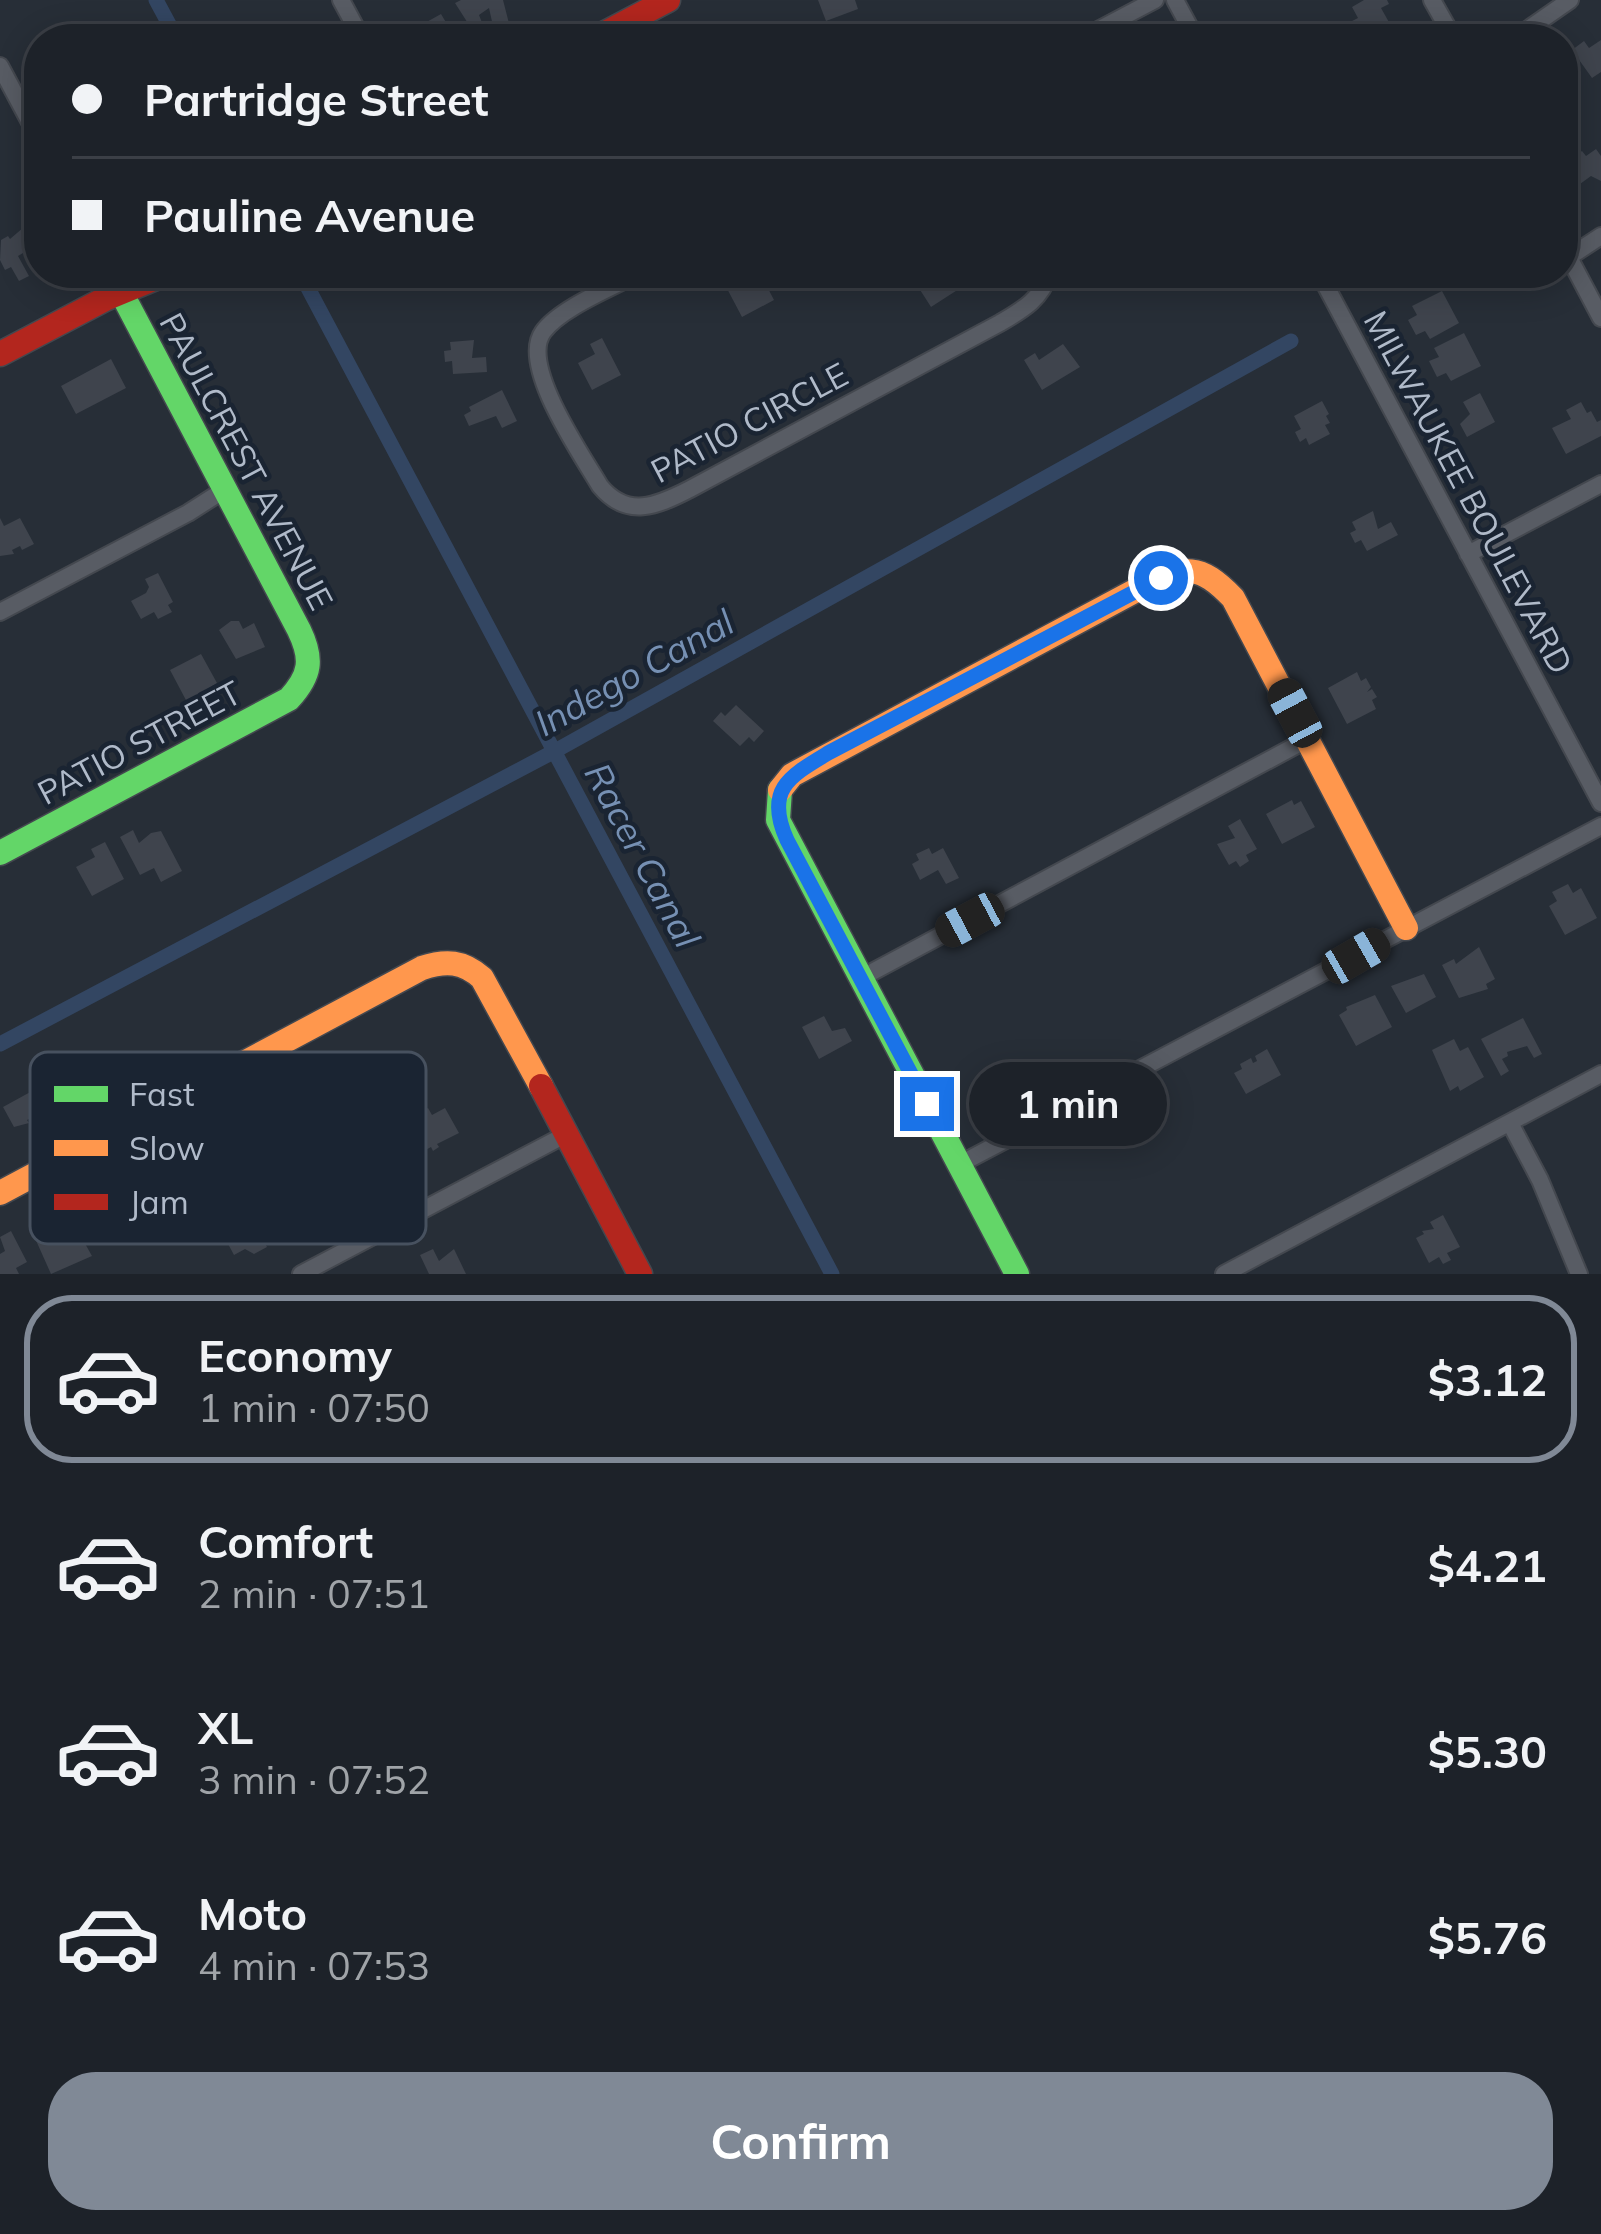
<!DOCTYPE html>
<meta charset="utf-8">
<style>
:root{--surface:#1d2229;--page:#252a31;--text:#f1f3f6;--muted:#a0a4a8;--line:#3b3f46;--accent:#808996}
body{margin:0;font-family:Mulish,sans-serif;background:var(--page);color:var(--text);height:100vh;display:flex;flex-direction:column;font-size:45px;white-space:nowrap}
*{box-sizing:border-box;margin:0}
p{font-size:39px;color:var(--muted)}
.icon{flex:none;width:66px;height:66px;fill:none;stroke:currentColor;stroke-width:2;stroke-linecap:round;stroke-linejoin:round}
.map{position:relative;height:1274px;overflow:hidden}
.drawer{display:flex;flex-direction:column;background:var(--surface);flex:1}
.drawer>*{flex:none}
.top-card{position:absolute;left:24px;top:24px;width:1554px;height:264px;border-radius:48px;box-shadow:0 6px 30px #0003,0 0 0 3px var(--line);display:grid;align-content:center;height:264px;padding:0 48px;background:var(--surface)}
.end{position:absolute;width:54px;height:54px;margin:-27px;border:15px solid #1a73e8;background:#fff;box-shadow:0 0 0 6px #fff}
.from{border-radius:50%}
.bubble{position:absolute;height:84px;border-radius:42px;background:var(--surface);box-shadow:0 6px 30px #0003,0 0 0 3px var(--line);font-size:39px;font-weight:700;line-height:84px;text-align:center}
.car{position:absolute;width:36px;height:72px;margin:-36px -18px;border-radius:15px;box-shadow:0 0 9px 3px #0007;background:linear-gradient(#222 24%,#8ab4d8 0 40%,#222 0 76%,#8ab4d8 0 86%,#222 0)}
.top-card b{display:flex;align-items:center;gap:42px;height:114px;font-size:45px}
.top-card b+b{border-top:3px solid var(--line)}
.top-card i{width:30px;height:30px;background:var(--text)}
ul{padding:21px 0 0;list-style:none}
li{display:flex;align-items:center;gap:36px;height:168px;margin:0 24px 18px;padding:0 24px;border:6px solid transparent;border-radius:48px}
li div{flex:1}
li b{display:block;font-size:45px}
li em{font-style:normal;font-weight:700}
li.active{border-color:var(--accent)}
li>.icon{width:108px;height:108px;stroke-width:1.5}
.button{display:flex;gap:24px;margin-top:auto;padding:24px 48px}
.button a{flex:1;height:138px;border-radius:48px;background:var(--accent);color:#fff;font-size:48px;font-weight:700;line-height:138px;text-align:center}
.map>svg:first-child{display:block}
</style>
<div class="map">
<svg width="1601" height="1274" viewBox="0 0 1601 1274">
<rect width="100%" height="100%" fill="#272e37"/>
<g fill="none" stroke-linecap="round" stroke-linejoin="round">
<path stroke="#334662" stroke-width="15" d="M156,0L177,39
M300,273L832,1274
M0,1044L555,751L1291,341"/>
</g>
<path fill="#3f444d" d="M461,0H503L511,31L495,35L489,8L479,15L487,35L478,39L455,3Z
M818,0H855L858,9L826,21Z
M1364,0H1387L1389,4L1381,8L1390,24L1367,36L1363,28L1357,31L1352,21L1358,18L1352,7Z
M441,14L456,39H408L405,34Z
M741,26L747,39H712Z
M1601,40V72L1592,78L1572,50L1584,41L1589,48Z
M1596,149L1601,156V181L1591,176L1580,184L1569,168L1577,163L1573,157L1582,151L1586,156Z
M35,226L39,234V271L28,250L18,256L29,276L19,281L11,267L5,270L0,260L1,240L8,236L10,239L24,227L26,231Z
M739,273H760L774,300L742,317L723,281Z
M930,273H952L962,287L931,307L915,282Z
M1442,291L1459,323L1430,339L1425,331L1416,335L1408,320L1417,315L1412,306Z
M1464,333L1481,366L1451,381L1446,373L1437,377L1429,361L1439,357L1434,348Z
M602,338L621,375L592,390L578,363L595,354L590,344Z
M474,340L472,358L486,357L487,372L453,374L452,361L445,362L444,351L451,350L450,342Z
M1063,344L1080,367L1042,390L1024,360L1035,353L1039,360Z
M111,359L126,388L76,414L61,386Z
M502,390L517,421L502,428L496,416L469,426L464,415L471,411L469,407Z
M1480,393L1495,422L1467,437L1460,424L1470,414L1463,402Z
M1322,401L1329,414L1326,416L1330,423L1325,425L1330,434L1309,445L1306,438L1300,442L1295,432L1301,429L1294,416Z
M1581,402L1587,413L1591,411L1597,422L1601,420V436L1566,454L1552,428L1571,419L1566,410Z
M1373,511L1378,529L1391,522L1398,535L1367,551L1361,540L1355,543L1350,533L1356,530L1352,522Z
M0,518L4,526L20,518L34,544L22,550L20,546L12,550L14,554L0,556Z
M158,573L173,602L168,605L172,612L158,619L154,612L141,619L131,601L146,593L149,587L145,579Z
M231,621H239L243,629L254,623L265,647L236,659L219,630Z
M201,654L217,683L187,702L170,670Z
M1357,672L1361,681L1366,678L1371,687L1367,692L1372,689L1377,697L1372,700L1376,709L1347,724L1328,688Z
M736,705L764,731L754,742L749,737L740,746L713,721L721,712L725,716Z
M1292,800L1294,805L1301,801L1315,827L1282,844L1266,814Z
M1240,819L1257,849L1246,855L1249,861L1240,867L1236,861L1229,865L1217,844L1235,838L1228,826Z
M133,830L139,843L151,833L161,831L182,871L161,882L154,868L140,875L120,837Z
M105,842L124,879L92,896L76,867L95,857L91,849Z
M929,848L932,854L943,848L959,878L946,884L938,870L920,880L912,864L919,860L916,854Z
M1568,884L1573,893L1581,888L1597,918L1565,935L1549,906L1557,901L1552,892Z
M1479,947L1495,979L1486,984L1488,989L1459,998L1442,965L1454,959L1456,964Z
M1424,974L1436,997L1406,1013L1391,986Z
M1375,995L1392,1027L1356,1046L1339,1015L1347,1010L1346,1007Z
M824,1016L832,1031L845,1028L852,1041L819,1059L802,1027Z
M1523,1018L1542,1054L1534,1058L1527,1046L1507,1052L1508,1056L1502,1059L1509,1071L1501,1076L1481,1039Z
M1454,1039L1460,1051L1468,1047L1484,1077L1460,1091L1458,1086L1450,1091L1432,1050Z
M1267,1049L1281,1075L1246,1094L1234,1073L1242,1069L1240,1064L1251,1058L1253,1063L1257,1061L1255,1056Z
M34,1090L52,1123L39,1130L33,1117L27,1120L29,1123L14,1127L3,1107Z
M428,1108L432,1115L445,1108L459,1133L437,1144L439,1147L433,1151L431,1147L422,1152L405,1120Z
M242,1201L267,1247L254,1254L245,1249L234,1255L213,1216Z
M63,1213L79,1242L83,1240L92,1256L51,1274L30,1227Z
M1443,1215L1460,1247L1447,1253L1451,1260L1443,1264L1439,1257L1429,1263L1416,1238L1424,1234L1422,1231L1434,1229L1430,1222Z
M11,1231L27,1262L16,1268L19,1274H0V1254L5,1251L0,1237Z
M433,1249L439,1261L454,1249L466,1274H429L420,1255Z"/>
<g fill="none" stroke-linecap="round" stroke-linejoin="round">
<defs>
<path id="street" d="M341,0L362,39
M1175,0L1196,39
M1432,0L1454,39
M1081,39L1155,0
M1514,39L1570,0
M0,66L39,139
M1563,246L1601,318
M1569,257L1601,236
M639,273C613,287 560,308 543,332C519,365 582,455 600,486C627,519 657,506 690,489L1000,323C1022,310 1042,299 1049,273
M1319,273L1601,803
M1468,554L1601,484
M0,612L188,513L224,490
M861,978L1308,739
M1510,1123L1540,1180L1579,1274
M960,1164L1601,826
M301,1274L565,1135
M1224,1274L1601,1074"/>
<path id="fast" d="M780,790L778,820L1017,1274
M0,853L289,699C311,675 313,659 299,630L111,273"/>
<path id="slow" d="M780,790L792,775L1144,586C1186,566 1199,563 1233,598L1406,928
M0,1193L422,968C446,960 463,961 482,978L541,1086"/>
<path id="jam" d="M594,39L668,0
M0,354L105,299L168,273
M541,1086L640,1274"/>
</defs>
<use href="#street" stroke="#44484f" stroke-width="20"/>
<use href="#fast" stroke="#44484f" stroke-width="27"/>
<use href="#slow" stroke="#44484f" stroke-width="27"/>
<use href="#jam" stroke="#44484f" stroke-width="27"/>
<use href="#street" stroke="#585c64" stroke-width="16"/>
<use href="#fast" stroke="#63d668" stroke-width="24"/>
<use href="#slow" stroke="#ff974d" stroke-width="24"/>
<use href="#jam" stroke="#b3261e" stroke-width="24"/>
</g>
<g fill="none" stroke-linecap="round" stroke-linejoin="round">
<path stroke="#1a73e8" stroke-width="15" d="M927,1104L787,840C764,789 790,776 830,752L1161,578"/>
</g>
<g text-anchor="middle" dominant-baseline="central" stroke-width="9" stroke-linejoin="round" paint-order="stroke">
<g font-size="33" fill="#b0bac9" stroke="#1a2432">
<text transform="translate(749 422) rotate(-28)">PATIO CIRCLE</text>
<text transform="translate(247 461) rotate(62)">PAULCREST AVENUE</text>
<text transform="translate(1469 492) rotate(62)">MILWAUKEE BOULEVARD</text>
<text transform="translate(139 742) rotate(-28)">PATIO STREET</text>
</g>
<g font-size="36" font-style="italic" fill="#7690b3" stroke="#1a2432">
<text transform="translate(634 672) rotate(-29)">Indego Canal</text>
<text transform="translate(643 855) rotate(62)">Racer Canal</text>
</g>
</g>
<rect x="30" y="1052" width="396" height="192" rx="18" fill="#1a2432" stroke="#47515f" stroke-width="3"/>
<rect x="54" y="1086" width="54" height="16" fill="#63d668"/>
<rect x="54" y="1140" width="54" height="16" fill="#ff974d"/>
<rect x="54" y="1194" width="54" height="16" fill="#b3261e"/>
<g font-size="33" fill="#b0bac9">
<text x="129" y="1106">Fast</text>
<text x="129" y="1160">Slow</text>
<text x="129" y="1214">Jam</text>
</g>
</svg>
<i class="end from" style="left:1161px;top:578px"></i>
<i class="end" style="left:927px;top:1104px"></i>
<div class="bubble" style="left:969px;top:1062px;width:198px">1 min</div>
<i class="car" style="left:1295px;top:713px;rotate:332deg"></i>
<i class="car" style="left:970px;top:920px;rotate:242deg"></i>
<i class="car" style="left:1356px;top:956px;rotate:60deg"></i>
<div class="top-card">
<b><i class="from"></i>Partridge Street</b>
<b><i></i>Pauline Avenue</b>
</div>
</div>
<section class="drawer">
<ul>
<li class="active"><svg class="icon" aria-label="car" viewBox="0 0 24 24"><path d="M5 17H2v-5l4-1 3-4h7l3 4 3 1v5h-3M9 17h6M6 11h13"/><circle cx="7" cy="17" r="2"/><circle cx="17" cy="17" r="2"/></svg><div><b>Economy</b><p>1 min · 07:50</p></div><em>$3.12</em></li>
<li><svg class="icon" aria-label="car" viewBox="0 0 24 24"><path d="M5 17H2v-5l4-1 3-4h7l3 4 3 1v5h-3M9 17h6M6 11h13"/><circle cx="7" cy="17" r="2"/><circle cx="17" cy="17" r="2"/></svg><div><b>Comfort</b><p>2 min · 07:51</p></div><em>$4.21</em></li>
<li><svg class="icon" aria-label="car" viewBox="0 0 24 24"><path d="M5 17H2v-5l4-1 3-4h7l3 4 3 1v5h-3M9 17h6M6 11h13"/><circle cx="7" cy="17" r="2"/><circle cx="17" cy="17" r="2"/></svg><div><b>XL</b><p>3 min · 07:52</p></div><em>$5.30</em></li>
<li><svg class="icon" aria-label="car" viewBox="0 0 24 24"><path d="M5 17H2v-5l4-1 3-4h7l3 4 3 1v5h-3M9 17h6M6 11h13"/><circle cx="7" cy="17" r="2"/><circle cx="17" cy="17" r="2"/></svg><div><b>Moto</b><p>4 min · 07:53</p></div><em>$5.76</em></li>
</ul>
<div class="button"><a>Confirm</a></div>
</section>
